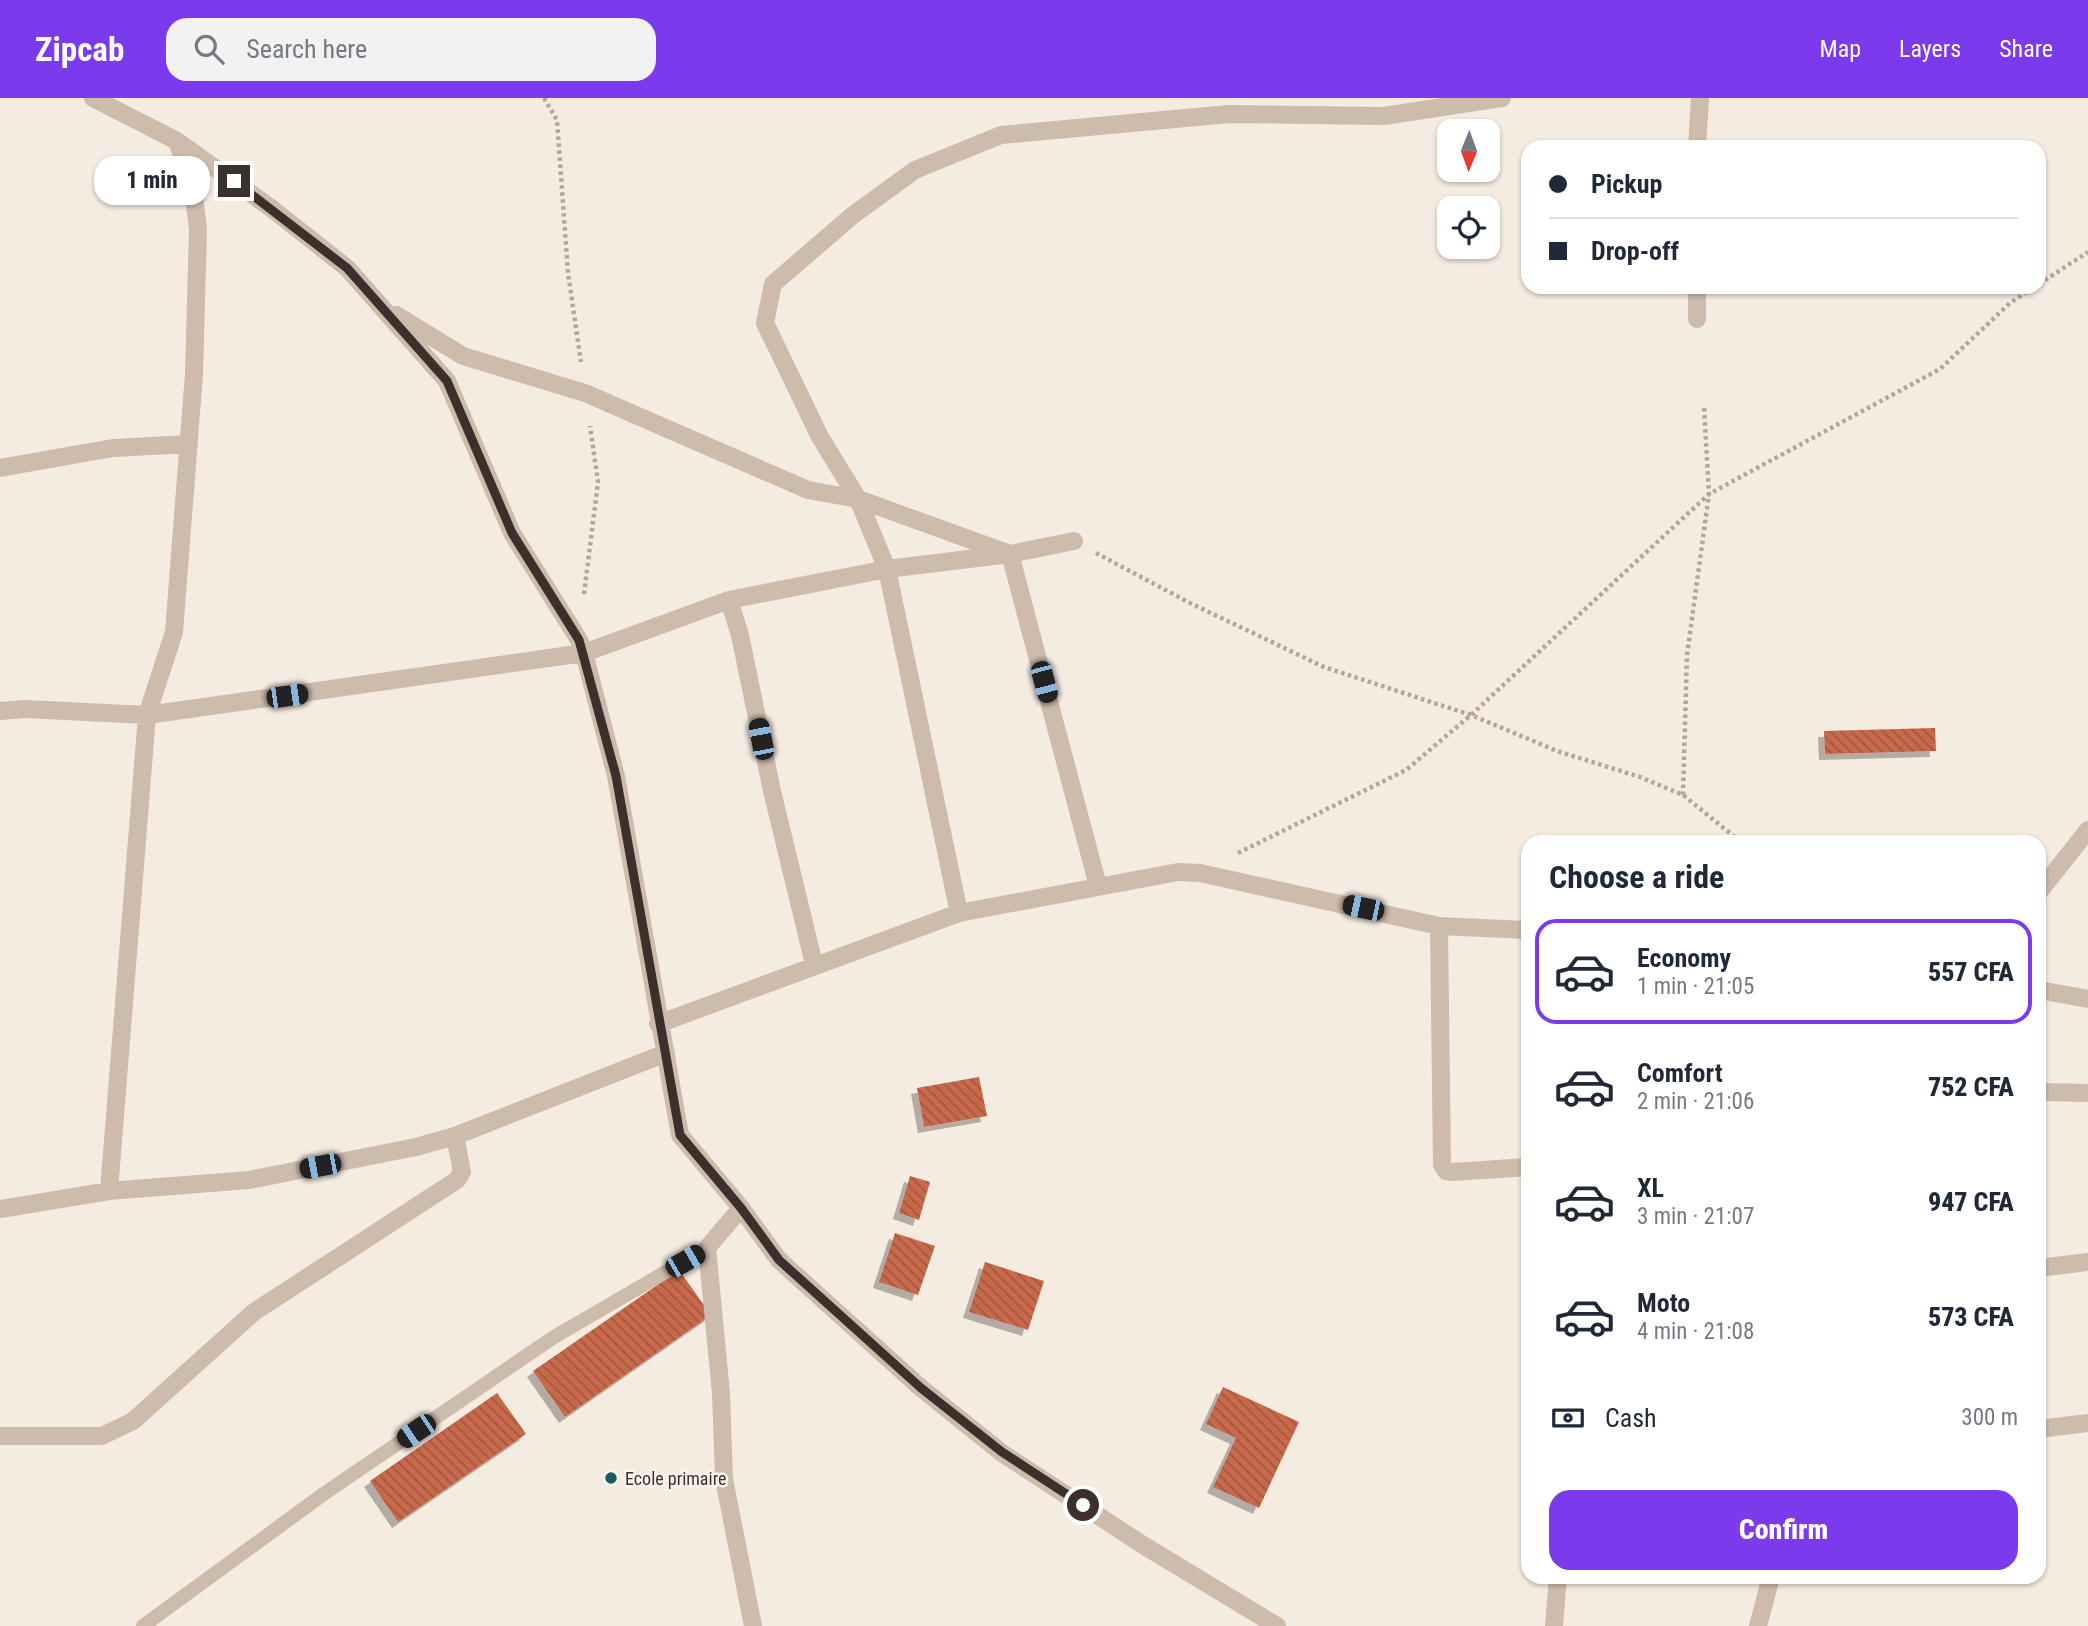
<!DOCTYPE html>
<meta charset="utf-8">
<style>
:root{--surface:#fff;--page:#f2f2f3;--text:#1f2937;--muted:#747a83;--line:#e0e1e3;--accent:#7c3aed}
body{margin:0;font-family:"Roboto Condensed",sans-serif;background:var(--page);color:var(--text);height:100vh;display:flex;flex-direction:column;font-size:26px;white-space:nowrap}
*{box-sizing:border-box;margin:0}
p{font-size:23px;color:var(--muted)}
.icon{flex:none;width:38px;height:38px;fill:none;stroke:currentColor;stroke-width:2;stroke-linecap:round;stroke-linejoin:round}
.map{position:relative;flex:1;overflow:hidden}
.sheet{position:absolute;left:1521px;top:737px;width:525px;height:749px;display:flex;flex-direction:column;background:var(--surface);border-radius:21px;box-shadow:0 2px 5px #0004}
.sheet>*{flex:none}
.banner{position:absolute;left:1521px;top:42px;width:525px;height:154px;border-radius:21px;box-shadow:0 2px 5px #0004;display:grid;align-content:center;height:154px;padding:0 28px;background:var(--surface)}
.needle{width:46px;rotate:181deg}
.fabs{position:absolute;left:1437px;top:21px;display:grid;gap:14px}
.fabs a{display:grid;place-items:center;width:63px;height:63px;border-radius:14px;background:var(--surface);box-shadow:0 2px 5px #0004;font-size:35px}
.end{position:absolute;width:32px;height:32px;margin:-16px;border:9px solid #3b302b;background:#fff;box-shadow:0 0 0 4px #fff}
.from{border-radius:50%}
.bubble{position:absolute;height:49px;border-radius:21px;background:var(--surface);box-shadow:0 2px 5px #0004;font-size:23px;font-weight:800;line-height:49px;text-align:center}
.car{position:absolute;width:21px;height:42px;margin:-21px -10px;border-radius:9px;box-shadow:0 0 5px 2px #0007;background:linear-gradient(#222 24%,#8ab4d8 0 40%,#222 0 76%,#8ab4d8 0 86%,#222 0)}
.banner b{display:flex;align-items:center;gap:24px;height:66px;font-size:26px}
.banner b+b{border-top:2px solid var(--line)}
.banner i{width:18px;height:18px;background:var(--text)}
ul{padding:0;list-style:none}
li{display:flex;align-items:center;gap:21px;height:105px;margin:0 14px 10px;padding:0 14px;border:4px solid transparent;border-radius:21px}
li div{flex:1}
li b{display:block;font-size:26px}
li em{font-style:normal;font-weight:800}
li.current{border-color:var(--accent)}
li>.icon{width:63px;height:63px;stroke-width:1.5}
h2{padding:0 28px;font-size:32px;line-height:84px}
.pay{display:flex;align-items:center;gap:18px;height:77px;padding:0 28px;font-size:26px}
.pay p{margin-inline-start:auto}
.action{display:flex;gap:14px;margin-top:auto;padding:14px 28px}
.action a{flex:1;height:80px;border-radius:21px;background:var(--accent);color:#fff;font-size:28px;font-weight:800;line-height:80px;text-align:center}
header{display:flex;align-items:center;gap:42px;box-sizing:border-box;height:98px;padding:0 35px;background:var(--accent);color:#fff}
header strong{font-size:33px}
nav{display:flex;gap:38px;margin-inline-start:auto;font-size:24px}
.search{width:490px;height:63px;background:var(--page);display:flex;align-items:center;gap:18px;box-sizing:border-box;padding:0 24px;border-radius:21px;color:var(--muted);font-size:26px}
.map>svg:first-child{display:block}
</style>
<header>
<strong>Zipcab</strong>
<div class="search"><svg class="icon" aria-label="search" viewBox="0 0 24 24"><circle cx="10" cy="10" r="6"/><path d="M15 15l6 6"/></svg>Search here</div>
<nav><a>Map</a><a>Layers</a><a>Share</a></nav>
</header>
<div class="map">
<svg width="2088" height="1528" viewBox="0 0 2088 1528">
<defs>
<pattern id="building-back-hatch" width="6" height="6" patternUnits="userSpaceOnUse" patternTransform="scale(1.75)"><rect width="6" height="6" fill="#c8694b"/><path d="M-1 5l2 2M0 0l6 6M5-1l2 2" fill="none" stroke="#a4573f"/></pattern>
<filter id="shadow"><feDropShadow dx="-6" dy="6" stdDeviation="0" flood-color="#0004"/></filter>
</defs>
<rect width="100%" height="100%" fill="#f4ebe1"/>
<path fill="url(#building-back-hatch)" filter="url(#shadow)" d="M1935,630L1936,653L1825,656L1824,633Z
M979,979L987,1018L924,1029L917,990Z
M910,1078L930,1084L919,1122L899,1115Z
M895,1135L935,1148L918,1197L879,1184Z
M985,1164L1044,1183L1028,1232L969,1214Z
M679,1172L711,1217L565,1319L533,1273Z
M1223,1289L1299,1324L1259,1410L1213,1389L1236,1340L1206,1326Z
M497,1295L526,1336L398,1424L370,1383Z"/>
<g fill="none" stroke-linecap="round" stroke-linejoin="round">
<path stroke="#b9a596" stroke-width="4.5" stroke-dasharray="3.5 3.5" stroke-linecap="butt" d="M544,0L557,22L568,175L581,264
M2039,186L2088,154
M1096,455L1190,505L1324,569L1471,617L1557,653L1640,679L1683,697L1741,744
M584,496L598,384L590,328
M1683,697L1687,557L1709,396L1704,309
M1238,755L1406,672L1471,617L1709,396L1940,271L2010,205L2034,189"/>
<path stroke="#cdbbac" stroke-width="14" d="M143,1528L325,1395L554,1239L707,1150"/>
<path stroke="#cdbbac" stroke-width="18" d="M93,0L177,43L271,110L347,170L447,283L512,435L579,542L584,555L616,678L680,1037L741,1110L779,1162L921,1290L1002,1355L1143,1447L1277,1528
M1697,49L1700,0
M1697,189V221
M396,217L463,258L585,295L808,392L858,401L1010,456L1098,788
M0,370L113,350L189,346
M729,502L740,537L772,693L814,866
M0,613L25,611L147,617L584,555L729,502L887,471L1010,456L1074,443
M2039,794L2088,732
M959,815L887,471L858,401L820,339L765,225L773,186L853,117L915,72L1001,37L1229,16L1383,18L1502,0
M1439,828L1442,1067L1446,1073L1453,1074L1528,1069
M2039,892L2088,901
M658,926L959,815L1178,774L1200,775L1439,828L1528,832
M2039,994L2088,995
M109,1093L147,617L174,534L194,276L198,131L193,91L177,43
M741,1110L707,1150L721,1295L724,1381L753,1528
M0,1111L109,1093L249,1082L416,1049L455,1038L666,955
M2039,1170L2088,1164
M2039,1331L2088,1325
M0,1338H102L133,1323L254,1214L457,1082L462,1074L455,1038
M1554,1528L1558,1479
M1758,1528L1771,1479"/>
</g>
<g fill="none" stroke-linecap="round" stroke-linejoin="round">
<path stroke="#3b302b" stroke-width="9" d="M234,83L347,170L447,283L512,435L579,542L616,678L680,1037L741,1110L779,1162L921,1290L1002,1354L1083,1407"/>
</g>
<circle fill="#1f5a5e" stroke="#fbf5ee" stroke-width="2.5" cx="611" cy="1380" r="7"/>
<g text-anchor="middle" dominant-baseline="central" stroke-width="5" stroke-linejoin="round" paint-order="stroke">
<g font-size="18" fill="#3b302b" stroke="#fbf5ee" text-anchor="start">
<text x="625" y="1380">Ecole primaire</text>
</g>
</g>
</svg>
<div class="fabs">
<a><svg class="needle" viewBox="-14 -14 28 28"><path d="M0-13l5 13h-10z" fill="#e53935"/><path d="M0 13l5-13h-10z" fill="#747a83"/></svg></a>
<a><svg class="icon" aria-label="locate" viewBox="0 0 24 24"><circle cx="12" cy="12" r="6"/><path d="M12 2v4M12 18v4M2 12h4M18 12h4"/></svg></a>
</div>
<i class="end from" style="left:1083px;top:1407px"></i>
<i class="end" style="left:234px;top:83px"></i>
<div class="bubble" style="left:94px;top:58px;width:116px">1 min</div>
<i class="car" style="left:1044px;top:584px;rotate:165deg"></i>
<i class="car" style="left:287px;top:598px;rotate:82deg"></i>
<i class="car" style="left:761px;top:641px;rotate:349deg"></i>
<i class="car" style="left:1363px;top:810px;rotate:282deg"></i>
<i class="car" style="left:320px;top:1068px;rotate:259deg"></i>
<i class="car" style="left:685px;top:1163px;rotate:60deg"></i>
<i class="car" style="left:416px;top:1333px;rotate:236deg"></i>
<div class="banner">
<b><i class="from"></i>Pickup</b>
<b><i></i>Drop-off</b>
</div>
<section class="sheet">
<h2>Choose a ride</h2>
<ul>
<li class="current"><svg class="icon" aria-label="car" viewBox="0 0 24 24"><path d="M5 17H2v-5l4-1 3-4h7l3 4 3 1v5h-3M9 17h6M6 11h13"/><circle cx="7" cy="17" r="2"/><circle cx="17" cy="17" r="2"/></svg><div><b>Economy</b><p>1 min · 21:05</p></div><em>557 CFA</em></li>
<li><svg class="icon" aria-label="car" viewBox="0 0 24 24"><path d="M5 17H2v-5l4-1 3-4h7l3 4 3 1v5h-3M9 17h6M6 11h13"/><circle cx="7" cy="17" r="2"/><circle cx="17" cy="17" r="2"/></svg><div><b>Comfort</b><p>2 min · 21:06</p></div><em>752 CFA</em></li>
<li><svg class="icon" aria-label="car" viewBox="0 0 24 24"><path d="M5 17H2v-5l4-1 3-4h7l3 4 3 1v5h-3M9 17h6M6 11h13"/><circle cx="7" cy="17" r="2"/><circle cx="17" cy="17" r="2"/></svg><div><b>XL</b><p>3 min · 21:07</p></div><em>947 CFA</em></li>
<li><svg class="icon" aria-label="car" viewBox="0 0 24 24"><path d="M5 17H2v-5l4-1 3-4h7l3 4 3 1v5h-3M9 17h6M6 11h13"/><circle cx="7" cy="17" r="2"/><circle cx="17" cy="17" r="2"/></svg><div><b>Moto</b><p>4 min · 21:08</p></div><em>573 CFA</em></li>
</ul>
<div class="pay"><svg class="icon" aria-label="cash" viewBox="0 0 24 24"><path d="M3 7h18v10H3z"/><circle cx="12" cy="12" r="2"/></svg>Cash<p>300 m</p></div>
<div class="action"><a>Confirm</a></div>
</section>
</div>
